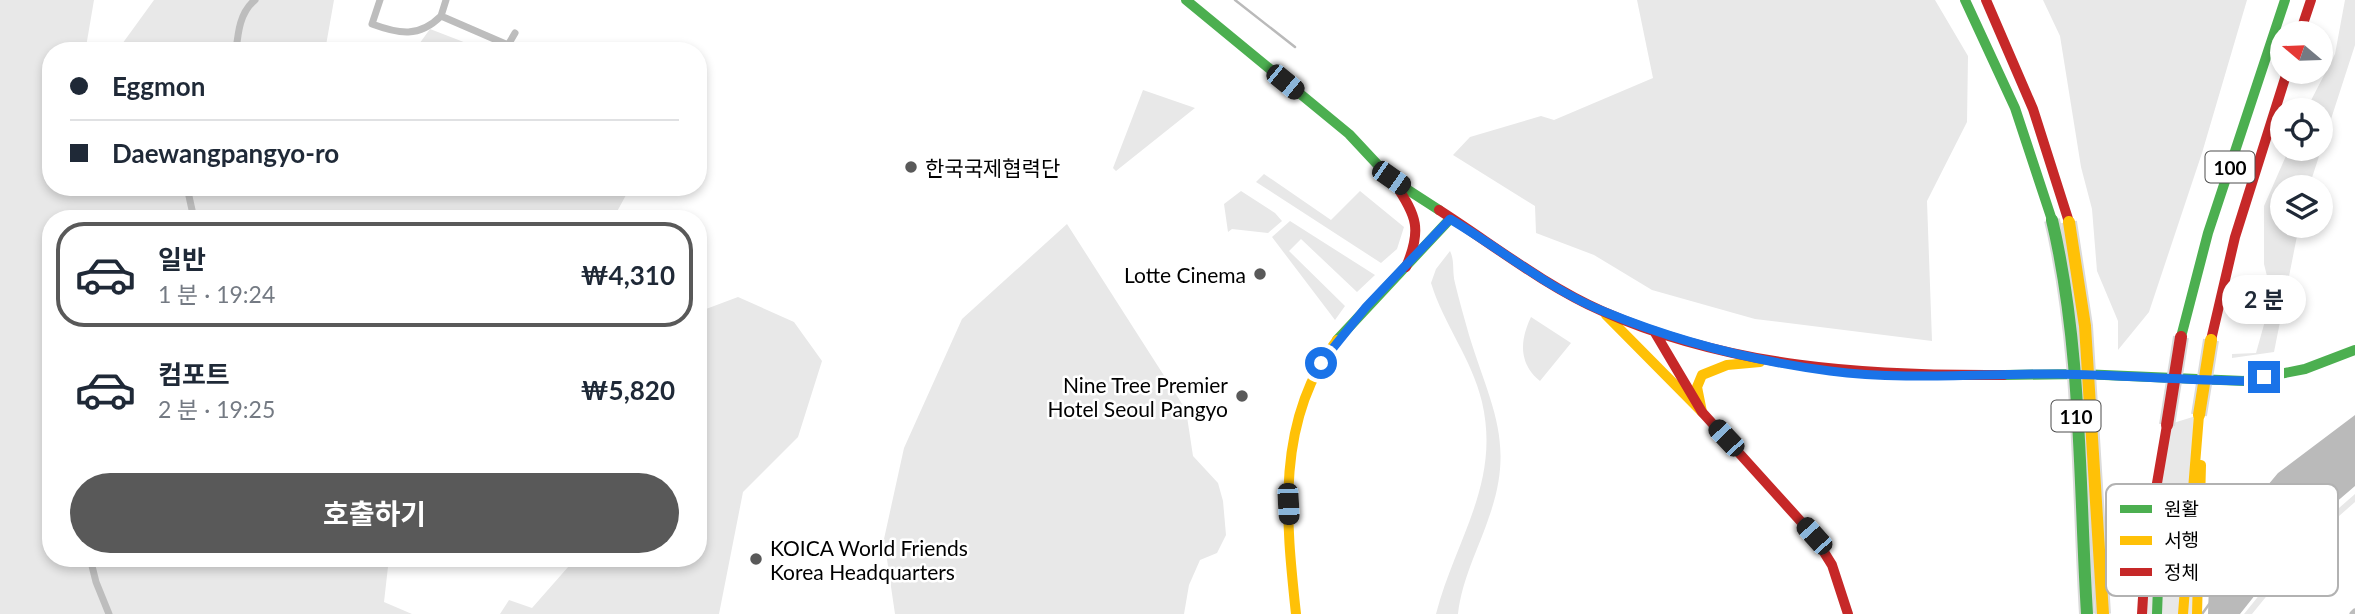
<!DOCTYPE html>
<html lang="ko">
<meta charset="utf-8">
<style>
:root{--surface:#fff;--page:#f6f6f7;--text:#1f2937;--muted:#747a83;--line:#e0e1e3;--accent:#595959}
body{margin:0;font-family:Lato,"Noto Sans KR",sans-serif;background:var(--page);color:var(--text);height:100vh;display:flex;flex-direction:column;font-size:26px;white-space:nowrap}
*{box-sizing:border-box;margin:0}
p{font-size:23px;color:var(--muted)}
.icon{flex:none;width:38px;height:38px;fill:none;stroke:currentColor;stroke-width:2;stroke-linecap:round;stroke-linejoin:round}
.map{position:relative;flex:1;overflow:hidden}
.sheet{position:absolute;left:42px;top:210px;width:665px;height:357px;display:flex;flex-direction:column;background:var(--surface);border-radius:28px;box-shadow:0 4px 10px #0003}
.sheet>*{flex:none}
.hud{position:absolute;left:42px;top:42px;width:665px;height:154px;border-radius:28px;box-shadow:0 4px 10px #0003;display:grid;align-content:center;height:154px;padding:0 28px;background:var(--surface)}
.needle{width:46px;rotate:289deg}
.buttons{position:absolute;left:2270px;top:21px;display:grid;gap:14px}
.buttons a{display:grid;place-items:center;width:63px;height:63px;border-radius:50%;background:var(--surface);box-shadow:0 4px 10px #0003;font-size:35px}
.end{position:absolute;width:32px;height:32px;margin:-16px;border:9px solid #1a73e8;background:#fff;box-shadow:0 0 0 4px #fff}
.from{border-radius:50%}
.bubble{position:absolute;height:49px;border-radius:24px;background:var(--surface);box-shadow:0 4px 10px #0003;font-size:23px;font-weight:700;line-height:49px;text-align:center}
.car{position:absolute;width:21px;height:42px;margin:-21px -10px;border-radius:9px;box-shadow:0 0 5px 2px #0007;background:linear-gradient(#222 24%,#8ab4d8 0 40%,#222 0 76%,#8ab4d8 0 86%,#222 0)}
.hud b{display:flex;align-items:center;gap:24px;height:66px;font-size:26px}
.hud b+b{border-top:2px solid var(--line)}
.hud i{width:18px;height:18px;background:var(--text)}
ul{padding:12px 0 0;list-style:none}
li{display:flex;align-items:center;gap:21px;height:105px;margin:0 14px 10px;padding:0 14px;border:4px solid transparent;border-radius:28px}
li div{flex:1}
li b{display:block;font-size:26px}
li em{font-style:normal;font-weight:700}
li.current{border-color:var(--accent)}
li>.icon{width:63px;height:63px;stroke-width:1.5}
.cta{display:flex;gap:14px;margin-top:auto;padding:14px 28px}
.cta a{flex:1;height:80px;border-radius:42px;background:var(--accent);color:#fff;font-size:28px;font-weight:700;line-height:80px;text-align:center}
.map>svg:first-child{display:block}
</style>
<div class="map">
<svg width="2355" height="614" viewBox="0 0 2355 614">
<rect width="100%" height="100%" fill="#fff"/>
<path fill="#e8e8e8" d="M0,0H94L86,47L101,51H51V187H624L626,195L613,219H51V558H389L384,602L412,614H0Z
M154,0H334L325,51H117Z
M1637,0H1935L1968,56L1967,122L1927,201L1932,341L1755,319L1652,290L1594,255L1536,233L1535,206L1453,155L1470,137L1541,116L1554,120L1653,78Z
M2043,0H2247L2202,153L2149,312L2118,350V321L2097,271L2092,209L2081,167L2060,36Z
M2345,0H2355V45L2309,187H2282V226H2299L2274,352L2232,358V354L2256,353L2272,296L2264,264V206L2289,149H2320V110H2306L2335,54Z
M430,29L487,51H414Z
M1143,90L1195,108L1116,171L1113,168Z
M1264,174L1331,220L1360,191L1404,227L1397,249L1381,263L1256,182Z
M1241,191L1275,213L1282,221L1268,233L1232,229L1228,232L1224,204Z
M1290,221L1375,275L1357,292L1301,239L1289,251L1345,306L1335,320L1272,237Z
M1067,224L1186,410L1193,456L1218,483L1223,501L1226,535L1217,553L1200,560L1189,585L1184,614H895L884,539L904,448L962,319Z
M1450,251C1455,261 1452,272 1455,283C1459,300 1464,317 1469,335C1490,404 1516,442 1489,517C1478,550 1462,579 1458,614H1436C1455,540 1501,483 1482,402C1472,359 1444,325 1431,283L1436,269Z
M738,297L794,322L822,361L798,437L743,492L719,614H500L509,600L532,608L576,558H698V312Z
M1531,317L1571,343L1540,381C1518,363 1520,340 1531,317Z
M2199,415L2197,614H2142L2167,425Z
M2355,494V502L2314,538L2252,614H2244L2307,536Z"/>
<path fill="#bababa" d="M2355,415V486L2313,522L2240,614H2208L2210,554L2278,473Z"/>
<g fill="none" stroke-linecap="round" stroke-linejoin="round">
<path stroke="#bababa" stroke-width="2.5" d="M1235,0L1295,47
M2202,614L2210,603"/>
<path stroke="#bdbdbd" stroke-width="7" d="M380,0L372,24C399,34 419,38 441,16L508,45L515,33
M441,16L446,0
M236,51C238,32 240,12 255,0
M187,187L194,219
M90,558L96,582L109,614
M2353,614L2355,612"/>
<path stroke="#4caf50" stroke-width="10" d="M1186,0L1349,134L1391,179L1439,210
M1965,0L2015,108L2052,220
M2181,337L2208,233L2285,0
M1337,340L1450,219
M2004,375L2081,374L2244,381L2305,369L2355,350
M2157,614L2161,505"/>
<path stroke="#ffc107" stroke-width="10" d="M1606,315L1702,412
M1702,412L1697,387L1702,375L1727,365L1760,362
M1296,614C1286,521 1275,419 1337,340
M2183,614L2199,415
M2197,614L2201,465"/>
<path stroke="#c62828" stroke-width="10" d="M1986,0L2033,109L2069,222
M2300,33L2311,0
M1395,184C1417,216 1422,230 1406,267
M1439,210C1492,244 1545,286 1602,311C1730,368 1867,376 2004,375
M1654,331L1702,412L1814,536L1832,565L1848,614
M2211,340L2235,237L2287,72
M2142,614L2146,547L2167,425"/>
<defs>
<path id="fast-bridge" d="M2052,220C2082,346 2079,485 2087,614"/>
<path id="slow-bridge" d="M2069,222L2085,326L2103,614
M2199,415L2211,340"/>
<path id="jam-bridge" d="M2167,425L2181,337"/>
</defs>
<use href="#fast-bridge" stroke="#dbdbdb" stroke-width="16" stroke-linecap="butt"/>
<use href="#slow-bridge" stroke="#dbdbdb" stroke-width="16" stroke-linecap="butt"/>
<use href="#jam-bridge" stroke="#dbdbdb" stroke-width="16" stroke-linecap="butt"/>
<use href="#fast-bridge" stroke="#4caf50" stroke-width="12"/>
<use href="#slow-bridge" stroke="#ffc107" stroke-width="12"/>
<use href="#jam-bridge" stroke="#c62828" stroke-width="12"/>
</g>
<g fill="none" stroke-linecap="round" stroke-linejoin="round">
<path stroke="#1a73e8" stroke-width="9" d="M1321,363L1366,307L1450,219C1501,249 1550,290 1605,312C1676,341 1754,361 1830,371C1905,381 1983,373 2058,374C2120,375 2182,380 2244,381L2264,377"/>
</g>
<g fill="#595959" stroke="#fff" stroke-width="2.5">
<circle cx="911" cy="167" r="7"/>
<circle cx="1260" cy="274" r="7"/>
<circle cx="1242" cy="396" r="7"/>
<circle cx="756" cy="559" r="7"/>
</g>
<g text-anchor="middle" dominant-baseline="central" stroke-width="5" stroke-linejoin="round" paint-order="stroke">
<g fill="#fff" stroke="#4c4c4c" stroke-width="2">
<rect x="2205.5" y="151.5" width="49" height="31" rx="5"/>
<rect x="2051.5" y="400.5" width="49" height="31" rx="5"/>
</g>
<g font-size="19" font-weight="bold" fill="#000">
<text x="2230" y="167">100</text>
<text x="2076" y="416">110</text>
</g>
<g font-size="21" fill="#000" stroke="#fff" text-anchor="start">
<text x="925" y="167">한국국제협력단</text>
<text x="1246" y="274" text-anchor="end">Lotte Cinema</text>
<text x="1228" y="384" text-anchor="end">Nine Tree Premier<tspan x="1228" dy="24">Hotel Seoul Pangyo</tspan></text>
<text x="770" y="547">KOICA World Friends<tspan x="770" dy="24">Korea Headquarters</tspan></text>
</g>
</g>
<rect x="2106" y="484" width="232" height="112" rx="10" fill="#fff" stroke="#b2b2b2" stroke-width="2"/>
<rect x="2120" y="505" width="32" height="8" fill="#4caf50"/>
<rect x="2120" y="536" width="32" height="9" fill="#ffc107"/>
<rect x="2120" y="568" width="32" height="8" fill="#c62828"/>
<g font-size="19" fill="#000">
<text x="2164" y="516">원활</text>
<text x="2164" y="547">서행</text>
<text x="2164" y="579">정체</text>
</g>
</svg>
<div class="buttons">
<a><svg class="needle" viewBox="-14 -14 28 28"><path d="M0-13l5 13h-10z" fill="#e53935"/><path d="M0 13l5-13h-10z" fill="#747a83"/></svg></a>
<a><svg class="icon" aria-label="locate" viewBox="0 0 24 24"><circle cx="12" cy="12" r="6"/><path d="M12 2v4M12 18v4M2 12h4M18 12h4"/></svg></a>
<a><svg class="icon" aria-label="layers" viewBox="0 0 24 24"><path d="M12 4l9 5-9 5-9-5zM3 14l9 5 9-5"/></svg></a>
</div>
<i class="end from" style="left:1321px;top:363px"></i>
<i class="end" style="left:2264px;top:377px"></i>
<div class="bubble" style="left:2222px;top:275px;width:84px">2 분</div>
<i class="car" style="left:1285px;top:82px;rotate:129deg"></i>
<i class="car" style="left:1391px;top:178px;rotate:125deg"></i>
<i class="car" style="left:1726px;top:438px;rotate:317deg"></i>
<i class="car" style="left:1288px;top:504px;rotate:177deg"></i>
<i class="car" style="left:1814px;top:536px;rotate:318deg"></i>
<div class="hud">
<b><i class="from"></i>Eggmon</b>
<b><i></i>Daewangpangyo-ro</b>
</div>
<section class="sheet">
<ul>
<li class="current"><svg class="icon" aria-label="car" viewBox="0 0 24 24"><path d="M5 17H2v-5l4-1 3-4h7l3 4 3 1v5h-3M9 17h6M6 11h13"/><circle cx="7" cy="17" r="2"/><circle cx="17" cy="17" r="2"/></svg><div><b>일반</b><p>1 분 · 19:24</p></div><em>₩4,310</em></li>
<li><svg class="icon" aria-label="car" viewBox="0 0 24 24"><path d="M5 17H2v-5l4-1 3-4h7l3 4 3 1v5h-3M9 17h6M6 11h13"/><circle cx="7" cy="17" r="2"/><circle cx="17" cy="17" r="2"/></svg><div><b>컴포트</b><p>2 분 · 19:25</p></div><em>₩5,820</em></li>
</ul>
<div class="cta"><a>호출하기</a></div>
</section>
</div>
